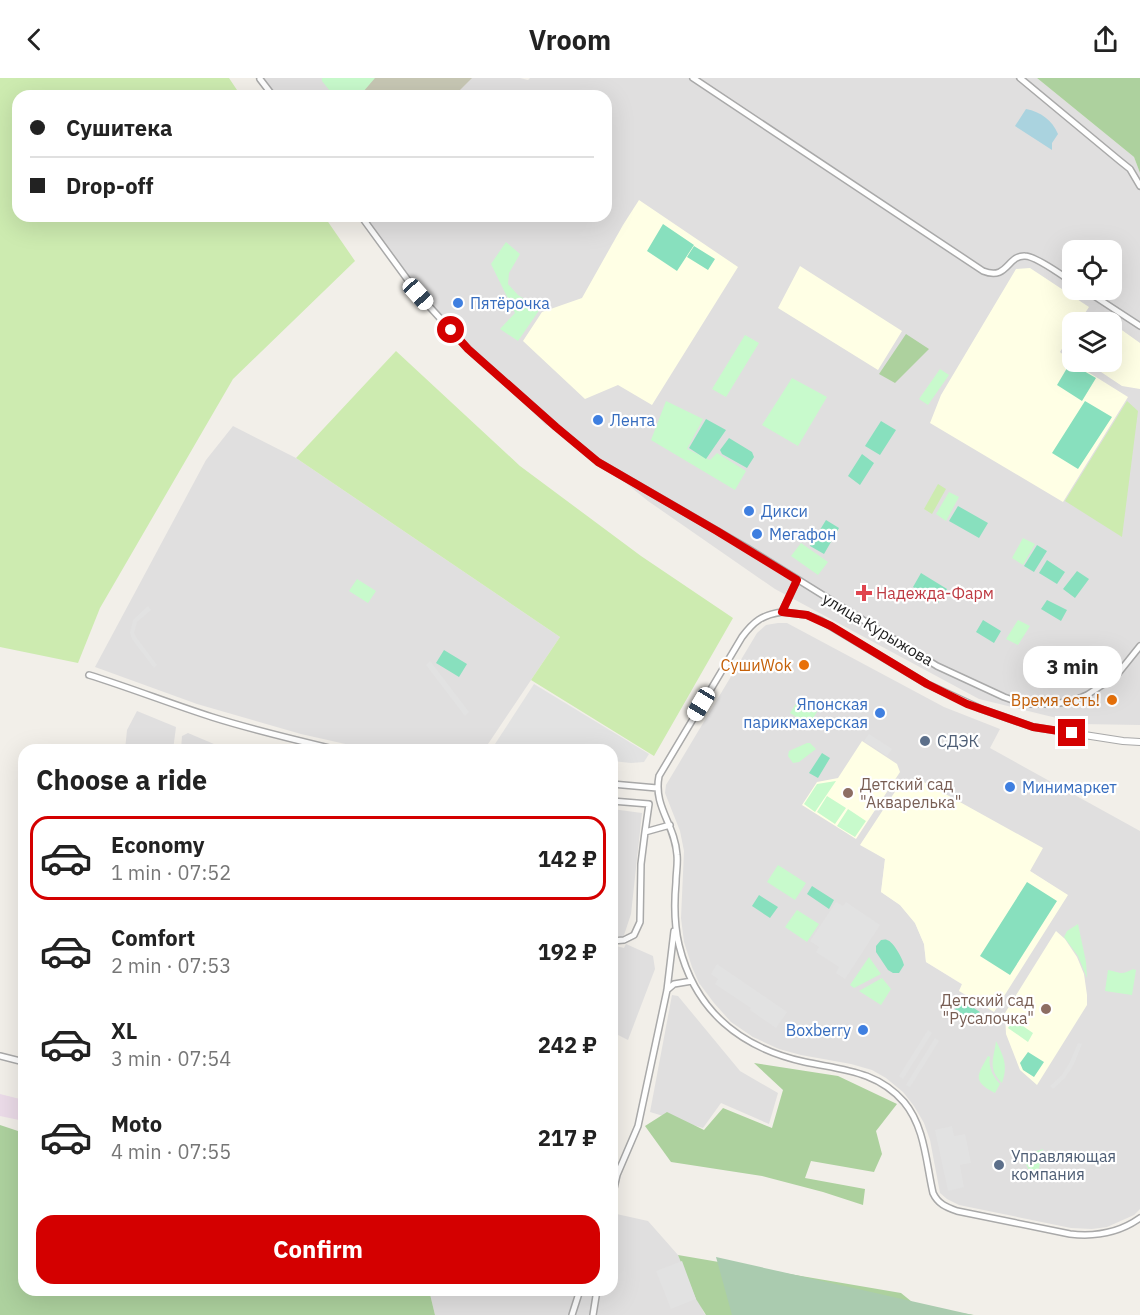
<!DOCTYPE html>
<meta charset="utf-8">
<style>
:root{--surface:#fff;--page:#f2f2f2;--text:#222;--muted:#767676;--line:#e0e0e0;--accent:#d40000}
body{margin:0;font-family:"IBM Plex Sans",sans-serif;background:var(--page);color:var(--text);height:100vh;display:flex;flex-direction:column;font-size:22px;white-space:nowrap}
*{box-sizing:border-box;margin:0}
p{font-size:20px;color:var(--muted)}
.icon{flex:none;width:33px;height:33px;fill:none;stroke:currentColor;stroke-width:2;stroke-linecap:round;stroke-linejoin:round}
.map{position:relative;flex:1;overflow:hidden}
.side{position:absolute;left:18px;top:666px;width:600px;height:552px;display:flex;flex-direction:column;background:var(--surface);border-radius:18px;box-shadow:0 6px 24px #0002}
.side>*{flex:none}
.hud{position:absolute;left:12px;top:12px;width:600px;height:132px;border-radius:18px;box-shadow:0 6px 24px #0002;display:grid;align-content:center;height:132px;padding:0 18px;background:var(--surface)}
.fabs{position:absolute;left:1062px;top:162px;display:grid;gap:12px}
.fabs a{display:grid;place-items:center;width:60px;height:60px;border-radius:12px;background:var(--surface);box-shadow:0 6px 24px #0002;font-size:30px}
.end{position:absolute;width:27px;height:27px;margin:-14px;border:8px solid #d40000;background:#fff;box-shadow:0 0 0 3px #fff}
.from{border-radius:50%}
.bubble{position:absolute;height:42px;border-radius:18px;background:var(--surface);box-shadow:0 6px 24px #0002;font-size:20px;font-weight:800;line-height:42px;text-align:center}
.car{position:absolute;width:18px;height:36px;margin:-18px -9px;border-radius:8px;box-shadow:0 0 4px 2px #0007;background:linear-gradient(#fff 24%,#345 0 40%,#fff 0 76%,#345 0 86%,#fff 0)}
.hud b{display:flex;align-items:center;gap:21px;height:57px;font-size:22px}
.hud b+b{border-top:2px solid var(--line)}
.hud i{width:15px;height:15px;background:var(--text)}
ul{padding:0;list-style:none}
li{display:flex;align-items:center;gap:18px;height:84px;margin:0 12px 9px;padding:0 6px;border:3px solid transparent;border-radius:18px}
li div{flex:1}
li b{display:block;font-size:22px}
li em{font-style:normal;font-weight:800}
li.on{border-color:var(--accent)}
li>.icon{width:54px;height:54px;stroke-width:1.5}
h2{padding:0 18px;font-size:27px;line-height:72px}
.cta{display:flex;gap:12px;margin-top:auto;padding:12px 18px}
.cta a{flex:1;height:69px;border-radius:18px;background:var(--accent);color:#fff;font-size:24px;font-weight:800;line-height:69px;text-align:center}
header{display:flex;justify-content:space-between;align-items:center;height:78px;padding:0 18px;background:var(--surface);font-size:27px;font-weight:800}
.map>svg:first-child{display:block}
</style>
<header><svg class="icon" aria-label="back" viewBox="0 0 24 24"><path d="M15 5l-7 7 7 7"/></svg>Vroom<svg class="icon" aria-label="share" viewBox="0 0 24 24"><path d="M12 15V3M7 8l5-5 5 5M5 13v7h14v-7"/></svg></header>
<div class="map">
<svg width="1140" height="1237" viewBox="0 0 1140 1237">
<rect width="100%" height="100%" fill="#f2efe9"/>
<path fill="#e0dfdf" fill-rule="evenodd" d="M260,0H520L528,2L530,0H1037L1134,79L1140,95V647L1081,646L979,621L775,511L648,423L556,349L546,347L455,258L425,226L361,138H606V18H273ZM1072,172H1112V212H1072ZM1072,244H1112V284H1072Z
M233,348L296,380L560,559L484,672H372L301,656L197,626L95,589L206,382Z
M778,545H787L944,629L1000,651L990,670L1140,753V1131L1134,1137L1107,1149L1092,1151L1071,1150L959,1127L947,1121L940,1115L930,1062L924,1045L914,1028L903,1014L886,1000L872,992L851,986L801,977L779,971L753,959L731,944L714,925L699,905L692,889L684,864L681,840L684,773L680,753L665,715L666,707L757,555L766,547ZM861,766L1030,793L1067,817L959,912L963,907L926,884L924,866L915,845L900,827L881,814L885,781Z
M137,633L176,649L173,672H125L127,652Z
M188,655L228,672H181L182,658Z
M612,731L642,735L631,836L623,860L612,856Z
M626,866L653,878L655,891L628,962L612,954V867L624,870Z
M672,917L678,918L740,993L778,1015L769,1046L721,1025L703,1050L650,1034Z
M612,1135L648,1143L678,1177L704,1235L706,1237H435L429,1212H612Z"/>
<path fill="#ebdbe8" d="M0,1016L24,1022V1043L0,1038Z"/>
<path fill="#ffffe5" d="M639,122L738,189L652,327L618,307L585,321L523,263L542,234L582,220L623,147Z
M800,188L902,253L878,292L778,230Z
M1030,190L1089,229L1079,244H1072V254L1060,274L1072,284L1128,319L1063,424L930,345L941,317L1016,191Z
M1112,245L1140,265V311L1122,308L1086,284H1112Z
M862,663L897,686L900,694L856,761L802,727L817,704L838,700Z
M922,703L1043,770L1030,793L1068,817L994,934L959,913L962,906L926,884L924,866L915,845L900,827L881,814L885,781L860,767L900,706Z
M1056,853L1065,861L1077,879L1084,896L1087,917V927L1037,1007L1020,992L1006,956L1005,935Z"/>
<path fill="#c7c7b4" d="M370,0H472L454,18H351Z"/>
<path fill="#cdebb0" d="M0,0H229L241,18H18V138H324L355,183L233,301L100,530L78,585L0,569Z
M396,273L520,388L641,478L733,540L654,678L531,602L560,559L296,380Z
M1127,323L1138,333L1122,459L1065,423Z
M938,406L946,411L932,436L924,431Z"/>
<path fill="#add19e" d="M1037,0H1140V95L1134,79Z
M906,256L929,271L895,305L879,296Z
M754,985L838,998L897,1026L876,1053L882,1076L874,1094L811,1083L805,1100L865,1111L863,1127L823,1114L762,1098L671,1084L645,1048L667,1034L704,1052L723,1030L772,1050L783,1012Z
M0,1047L24,1055V1212H429L435,1237H0Z
M678,1177L901,1215L917,1228L974,1237H706L696,1221Z"/>
<path fill="#aacbaf" d="M716,1179L973,1237H732Z"/>
<path fill="#c8facc" d="M322,0H375L363,14L364,18H334L322,3Z
M506,164L520,176L509,195L508,206L518,217L540,231L518,263L500,251L515,235L491,186Z
M745,257L759,265L726,319L712,311Z
M940,291L949,297L928,327L919,321Z
M792,300L827,319L798,368L762,347Z
M666,323L703,341L687,371L710,382L717,375L746,393L735,412L651,362Z
M949,414L959,419L946,443L936,436Z
M1023,460L1035,466L1023,487L1012,480Z
M801,465L828,484L818,497L791,478Z
M357,501L376,513L368,525L349,513Z
M1018,542L1030,548L1018,567L1006,561Z
M799,621L818,632L809,647L790,635Z
M807,665H810L816,671L799,684L793,685L788,678L789,673Z
M836,703L815,734L804,726L817,706Z
M827,718L846,730L835,746L817,734Z
M848,731L866,743L855,759L837,748Z
M778,787L806,805L795,822L767,804Z
M797,832L819,846L807,864L785,849Z
M1078,846L1086,884L1087,900L1078,878L1064,859L1067,853Z
M869,879L881,896L854,910L850,907Z
M1133,891L1136,892L1132,917L1105,913L1108,892C1120,894 1121,898 1133,891Z
M882,900L891,911L881,927L859,913Z
M1014,942L1033,955L1028,964L1008,950Z
M996,963C1004,979 1008,988 1002,1005C987,990 994,981 996,963Z
M988,978L990,979C988,989 993,999 1000,1006L995,1015C972,1003 977,998 988,978Z
M1043,1071L1038,1095L1029,1096C1029,1088 1023,1081 1016,1078V1077L1027,1076Z"/>
<path fill="#88e0be" d="M663,146L694,167L677,193L647,173Z
M694,168L715,181L708,192L687,179Z
M1070,285L1096,300L1082,323L1057,307Z
M1085,323L1112,339L1078,391L1052,375Z
M706,341L726,352L706,381L689,370Z
M881,343L896,352L880,377L865,368Z
M729,360L752,374L754,379L747,390L722,376L720,372Z
M862,376L874,385L860,407L848,398Z
M958,428L988,445L979,460L949,443Z
M826,442L839,450L824,476L810,468Z
M1037,467L1047,473L1034,494L1024,488Z
M1047,482L1065,494L1057,506L1039,495Z
M1077,493L1089,501L1075,520L1063,511Z
M921,495L947,511L938,525L913,509Z
M1047,522L1067,532L1061,543L1041,531Z
M983,542L1001,553L994,565L976,554Z
M444,572L467,586L459,599L436,585Z
M822,675L830,680L818,700L809,695Z
M1027,804L1057,823L1010,897L980,878Z
M812,808L834,822L829,831L807,816Z
M759,817L778,829L770,840L752,828Z
M881,862C883,862 885,861 887,862C893,863 903,881 904,887L899,895H893L888,892L876,874V868Z
M961,922L980,934L973,945L954,933Z
M1028,974L1044,984L1034,999L1023,992L1020,985Z"/>
<path fill="#e2e2e2" d="M148,528L151,532L137,544L134,555L136,559L157,587L154,590L132,561L130,555L133,542Z
M430,583L469,634L465,638L426,587Z
M534,606L649,676L644,684L631,685L612,683V672H494L495,666Z
M869,656L892,671L887,678L864,663Z
M836,824L843,828L846,824L880,847L845,901L836,895L839,889L816,874L819,869L810,863Z
M717,886L787,934L776,950L750,932L751,930L715,906L718,901L711,896Z
M928,952L932,955L903,1001L899,998Z
M935,960L939,963L910,1009L906,1007Z
M1078,965L1082,966L1074,986L1065,1000L1053,1011L1050,1008L1062,997L1070,984Z
M952,1048L954,1058L965,1056L971,1085L960,1087L964,1109L948,1113L935,1052Z
M682,1183L696,1221L671,1231L656,1193Z"/>
<path fill="#aad3df" d="M1026,31C1041,34 1052,42 1058,56L1052,65V72L1015,48Z"/>
<g fill="none" stroke-linecap="round" stroke-linejoin="round">
<defs>
<path id="minor" d="M693,0L983,193C1008,203 1007,177 1025,178C1036,178 1063,198 1072,204
M1020,0L1120,83L1130,91L1140,108
M260,1L273,18
M361,138L418,216L468,271L556,349L598,384L747,470L937,588L1004,619L1024,626H1053L1073,623L1087,617L1116,598L1140,568
M1085,212L1140,248
M797,502L782,534C762,537 754,543 742,559L659,698C653,729 675,746 677,777C678,786 676,795 676,804C674,826 674,846 679,867C695,933 741,970 805,984C843,992 877,993 904,1024C925,1049 926,1085 933,1115C938,1126 946,1129 957,1133L1070,1156C1096,1159 1119,1155 1140,1140
M89,597C131,610 171,626 212,639C253,652 296,662 338,672
M612,706L657,710
M612,723L649,726L645,754L670,747
M612,863L624,862L634,857L640,844L641,786L645,754
M667,912L674,906L692,903
M0,978L24,984
M612,1119L617,1097L638,1048L667,912L674,853
M572,1237L580,1212
M593,1237L597,1212"/>
<path id="tertiary" d="M782,534L807,537L820,542L927,606L981,631L1033,649L1123,663L1140,664"/>
</defs>
<use href="#minor" stroke="#a9a9a9" stroke-width="8"/>
<use href="#tertiary" stroke="#a9a9a9" stroke-width="8"/>
<use href="#minor" stroke="#fff" stroke-width="5"/>
<use href="#tertiary" stroke="#fff" stroke-width="6"/>
</g>
<g fill="none" stroke-linecap="round" stroke-linejoin="round">
<path stroke="#d40000" stroke-width="8" d="M451,252L468,271L556,349L598,384L717,453L797,502L782,534L807,537L831,548L927,606L967,626L1033,649L1072,655"/>
</g>
<g fill="#3f7fe0" stroke="#fff" stroke-width="2">
<circle cx="458" cy="225" r="6"/>
<circle cx="598" cy="342" r="6"/>
<circle cx="749" cy="433" r="6"/>
<circle cx="757" cy="456" r="6"/>
<circle cx="880" cy="635" r="6"/>
<circle cx="1010" cy="709" r="6"/>
<circle cx="863" cy="952" r="6"/>
</g>
<path fill="#e0444e" stroke="#fff" stroke-width="2" d="M861 506h6v6h6v6h-6v6h-6v-6h-6v-6h6z"/>
<g fill="#e8710a" stroke="#fff" stroke-width="2">
<circle cx="804" cy="587" r="6"/>
<circle cx="1112" cy="622" r="6"/>
</g>
<g fill="#5c6f8a" stroke="#fff" stroke-width="2">
<circle cx="925" cy="663" r="6"/>
<circle cx="999" cy="1087" r="6"/>
</g>
<g fill="#8d6e63" stroke="#fff" stroke-width="2">
<circle cx="848" cy="715" r="6"/>
<circle cx="1046" cy="931" r="6"/>
</g>
<g text-anchor="middle" dominant-baseline="central" stroke-width="4.5" stroke-linejoin="round" paint-order="stroke">
<g font-size="16" fill="#366cbe" stroke="#fff" text-anchor="start">
<text x="470" y="225">Пятёрочка</text>
<text x="610" y="342">Лента</text>
<text x="761" y="433">Дикси</text>
<text x="769" y="456">Мегафон</text>
<text x="868" y="626" text-anchor="end">Японская<tspan x="868" dy="18">парикмахерская</tspan></text>
<text x="1022" y="709">Минимаркет</text>
<text x="851" y="952" text-anchor="end">Boxberry</text>
</g>
<g font-size="16" fill="#be3a42" stroke="#fff" text-anchor="start">
<text x="876" y="515">Надежда-Фарм</text>
</g>
<g font-size="16" fill="#222" stroke="#fff">
<text transform="translate(878 551) rotate(31)">улица Курыжова</text>
</g>
<g font-size="16" fill="#c56008" stroke="#fff" text-anchor="end">
<text x="792" y="587">СушиWok</text>
<text x="1100" y="622">Время есть!</text>
</g>
<g font-size="16" fill="#4e5e75" stroke="#fff" text-anchor="start">
<text x="937" y="663">СДЭК</text>
<text x="1011" y="1078">Управляющая<tspan x="1011" dy="18">компания</tspan></text>
</g>
<g font-size="16" fill="#785e54" stroke="#fff" text-anchor="start">
<text x="860" y="706">Детский сад<tspan x="860" dy="18">"Акварелька"</tspan></text>
<text x="1034" y="922" text-anchor="end">Детский сад<tspan x="1034" dy="18">"Русалочка"</tspan></text>
</g>
</g>
</svg>
<div class="fabs">
<a><svg class="icon" aria-label="locate" viewBox="0 0 24 24"><circle cx="12" cy="12" r="6"/><path d="M12 2v4M12 18v4M2 12h4M18 12h4"/></svg></a>
<a><svg class="icon" aria-label="layers" viewBox="0 0 24 24"><path d="M12 4l9 5-9 5-9-5zM3 14l9 5 9-5"/></svg></a>
</div>
<i class="end from" style="left:451px;top:252px"></i>
<i class="end" style="left:1072px;top:655px"></i>
<div class="bubble" style="left:1023px;top:568px;width:99px">3 min</div>
<i class="car" style="left:418px;top:216px;rotate:138deg"></i>
<i class="car" style="left:701px;top:626px;rotate:211deg"></i>
<div class="hud">
<b><i class="from"></i>Сушитека</b>
<b><i></i>Drop-off</b>
</div>
<section class="side">
<h2>Choose a ride</h2>
<ul>
<li class="on"><svg class="icon" aria-label="car" viewBox="0 0 24 24"><path d="M5 17H2v-5l4-1 3-4h7l3 4 3 1v5h-3M9 17h6M6 11h13"/><circle cx="7" cy="17" r="2"/><circle cx="17" cy="17" r="2"/></svg><div><b>Economy</b><p>1 min · 07:52</p></div><em>142 ₽</em></li>
<li><svg class="icon" aria-label="car" viewBox="0 0 24 24"><path d="M5 17H2v-5l4-1 3-4h7l3 4 3 1v5h-3M9 17h6M6 11h13"/><circle cx="7" cy="17" r="2"/><circle cx="17" cy="17" r="2"/></svg><div><b>Comfort</b><p>2 min · 07:53</p></div><em>192 ₽</em></li>
<li><svg class="icon" aria-label="car" viewBox="0 0 24 24"><path d="M5 17H2v-5l4-1 3-4h7l3 4 3 1v5h-3M9 17h6M6 11h13"/><circle cx="7" cy="17" r="2"/><circle cx="17" cy="17" r="2"/></svg><div><b>XL</b><p>3 min · 07:54</p></div><em>242 ₽</em></li>
<li><svg class="icon" aria-label="car" viewBox="0 0 24 24"><path d="M5 17H2v-5l4-1 3-4h7l3 4 3 1v5h-3M9 17h6M6 11h13"/><circle cx="7" cy="17" r="2"/><circle cx="17" cy="17" r="2"/></svg><div><b>Moto</b><p>4 min · 07:55</p></div><em>217 ₽</em></li>
</ul>
<div class="cta"><a>Confirm</a></div>
</section>
</div>
